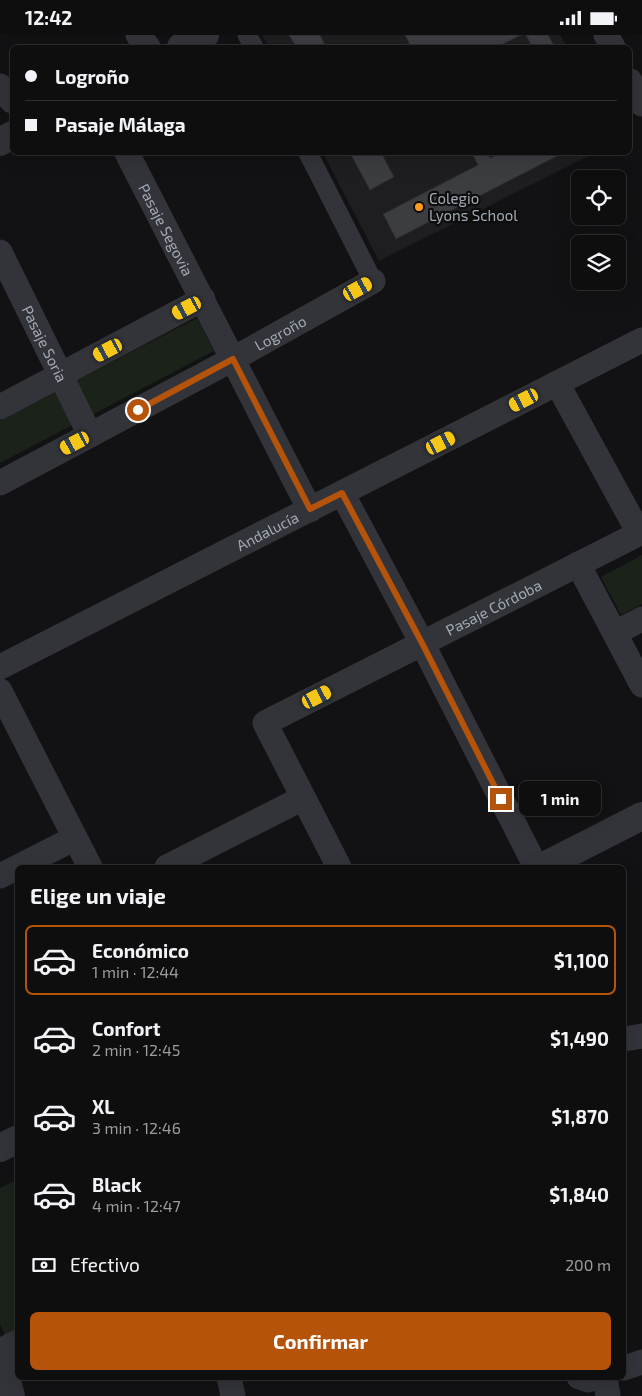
<!DOCTYPE html>
<html lang="es">
<meta charset="utf-8">
<style>
:root{--surface:#0e0e0f;--page:#171718;--text:#f1f3f6;--muted:#9b9c9e;--line:#2e2e2f;--accent:#b45309}
body{margin:0;font-family:"Exo 2",sans-serif;background:var(--page);color:var(--text);height:100vh;display:flex;flex-direction:column;font-size:19px;white-space:nowrap}
*{box-sizing:border-box;margin:0}
p{font-size:16px;color:var(--muted)}
.icon{flex:none;width:28px;height:28px;fill:none;stroke:currentColor;stroke-width:2;stroke-linecap:round;stroke-linejoin:round}
.map{position:relative;flex:1;overflow:hidden}
.sheet{position:absolute;left:15px;top:830px;width:611px;height:515px;display:flex;flex-direction:column;background:var(--surface);border-radius:8px;box-shadow:0 5px 20px #0002,0 0 0 1px var(--line)}
.sheet>*{flex:none}
.banner{position:absolute;left:10px;top:10px;width:622px;height:110px;border-radius:8px;box-shadow:0 5px 20px #0002,0 0 0 1px var(--line);display:grid;align-content:center;height:110px;padding:0 15px;background:var(--surface)}
.buttons{position:absolute;left:571px;top:135px;display:grid;gap:10px}
.buttons a{display:grid;place-items:center;width:55px;height:55px;border-radius:8px;background:var(--surface);box-shadow:0 5px 20px #0002,0 0 0 1px var(--line);font-size:25px}
.end{position:absolute;width:22px;height:22px;margin:-11px;border:6px solid #b45309;background:#fff;box-shadow:0 0 0 2px #fff}
.from{border-radius:50%}
.bubble{position:absolute;height:35px;border-radius:8px;background:var(--surface);box-shadow:0 5px 20px #0002,0 0 0 1px var(--line);font-size:16px;font-weight:700;line-height:35px;text-align:center}
.car{position:absolute;width:15px;height:30px;margin:-15px -8px;border-radius:6px;box-shadow:0 0 4px 1px #0007;background:linear-gradient(#f5c518 24%,#345 0 40%,#f5c518 0 76%,#345 0 86%,#f5c518 0)}
.banner b{display:flex;align-items:center;gap:18px;height:48px;font-size:19px}
.banner b+b{border-top:1px solid var(--line)}
.banner i{width:12px;height:12px;background:var(--text)}
ul{padding:0;list-style:none}
li{display:flex;align-items:center;gap:15px;height:70px;margin:0 10px 8px;padding:0 5px;border:2px solid transparent;border-radius:8px}
li div{flex:1}
li b{display:block;font-size:19px}
li em{font-style:normal;font-weight:700}
li.current{border-color:var(--accent)}
li>.icon{width:45px;height:45px;stroke-width:1.5}
h2{padding:0 15px;font-size:22px;line-height:60px}
.pay{display:flex;align-items:center;gap:12px;height:55px;padding:0 15px;font-size:19px}
.pay p{margin-inline-start:auto}
.button{display:flex;gap:10px;margin-top:auto;padding:10px 15px}
.button a{flex:1;height:58px;border-radius:8px;background:var(--accent);color:#fff;font-size:20px;font-weight:700;line-height:58px;text-align:center}
.status{display:flex;justify-content:space-between;align-items:center;height:35px;padding:0 25px;background:var(--surface);direction:ltr}
.status svg{height:14px;fill:currentColor}
.map>svg:first-child{display:block}
</style>
<div class="status"><b>12:42</b><svg viewBox="0 0 49 12"><path d="M0 12V9h3v3zM5 12V6h3v6zM10 12V3h3v9zM15 12V0h3v12zM26 1h20v11H26zM47 4h2v5h-2z"/></svg></div>
<div class="map">
<svg width="642" height="1361" viewBox="0 0 642 1361">
<rect width="100%" height="100%" fill="#121214"/>
<path fill="#1e1e21" d="M262,0H560L567,12H269Z
M323,118H595L379,226Z"/>
<path fill="#1a221a" d="M197,283L214,316L0,428V385Z
M642,520V569L621,580L601,542Z
M17,1144L18,1321L14,1322L0,1289V1153Z"/>
<path fill="#3c3d41" stroke="#2c2c30" d="M289,0H320L326,12H296Z
M405,0H521L497,12H411Z
M526,0H548L555,12H531H532Z
M350,118H390L383,121L394,142L370,155Z
M472,118H487L490,123L501,118H563L396,204L383,179L478,130Z"/>
<g fill="none" stroke-linecap="round" stroke-linejoin="round">
<path stroke="#323439" stroke-width="19" d="M247,0L254,12
M308,118L373,246"/>
<g stroke="#323439" stroke-width="25">
<path d="M138,0L148,12"/>
<path d="M606,0L613,12"/>
<path d="M630,46L642,69"/>
<path d="M0,51L12,66"/>
<path id="s1" d="M127,118L310,475"/>
<path id="s2" d="M0,217L90,400"/>
<path d="M557,348L639,498"/>
<path d="M0,372L203,264"/>
<path id="s3" d="M0,448L233,324L373,246"/>
<path d="M342,458L422,608L536,832"/>
<path d="M578,529L642,650"/>
<path d="M615,598L642,584"/>
<path id="s4" d="M0,632L642,305"/>
<path d="M0,656L90,832"/>
<path d="M167,832L303,763"/>
<path id="s5" d="M339,832L265,688L642,497"/>
<path d="M0,841L75,803"/>
<path d="M624,1004L642,1001"/>
<path d="M0,1316L18,1307"/>
<path d="M624,1333L642,1327"/>
<path d="M229,1342L233,1361"/>
<path d="M579,1342L588,1345L597,1342"/>
<path d="M605,1342L608,1361"/>
</g>
<path stroke="#323439" stroke-width="28" d="M181,12L205,0
M0,107L12,100
M542,832L642,781
M0,1113L18,1104
M0,1319L11,1361"/>
</g>
<g fill="none" stroke-linecap="round" stroke-linejoin="round">
<path stroke="#b45309" stroke-width="6" d="M138,375L233,324L310,474L342,458L422,608L501,764"/>
</g>
<circle fill="#ff9c1e" stroke="#0d0d0e" stroke-width="2" cx="419" cy="172" r="5"/>
<g text-anchor="middle" dominant-baseline="central" stroke-width="4.5" stroke-linejoin="round" paint-order="stroke">
<g font-size="15" fill="#a2aab5" stroke="#0d0d0e" text-anchor="start">
<text x="429" y="163">Colegio<tspan x="429" dy="17">Lyons School</tspan></text>
</g>
<g font-size="15" fill="#a2aab5" stroke="#0d0d0e">
<text stroke="none"><textPath href="#s1" startOffset="86">Pasaje Segovia</textPath></text>
<text stroke="none"><textPath href="#s3" startOffset="318">Logroño</textPath></text>
<text stroke="none"><textPath href="#s2" startOffset="102">Pasaje Soria</textPath></text>
<text stroke="none"><textPath href="#s4" startOffset="300">Andalucía</textPath></text>
<text stroke="none"><textPath href="#s5" startOffset="418">Pasaje Córdoba</textPath></text>
</g>
</g>
</svg>
<div class="buttons">
<a><svg class="icon" aria-label="locate" viewBox="0 0 24 24"><circle cx="12" cy="12" r="6"/><path d="M12 2v4M12 18v4M2 12h4M18 12h4"/></svg></a>
<a><svg class="icon" aria-label="layers" viewBox="0 0 24 24"><path d="M12 4l9 5-9 5-9-5zM3 14l9 5 9-5"/></svg></a>
</div>
<i class="end from" style="left:138px;top:375px"></i>
<i class="end" style="left:501px;top:764px"></i>
<div class="bubble" style="left:519px;top:746px;width:82px">1 min</div>
<i class="car" style="left:358px;top:254px;rotate:61deg"></i>
<i class="car" style="left:187px;top:273px;rotate:242deg"></i>
<i class="car" style="left:108px;top:315px;rotate:242deg"></i>
<i class="car" style="left:524px;top:365px;rotate:243deg"></i>
<i class="car" style="left:75px;top:408px;rotate:242deg"></i>
<i class="car" style="left:441px;top:408px;rotate:63deg"></i>
<i class="car" style="left:317px;top:662px;rotate:63deg"></i>
<div class="banner">
<b><i class="from"></i>Logroño</b>
<b><i></i>Pasaje Málaga</b>
</div>
<section class="sheet">
<h2>Elige un viaje</h2>
<ul>
<li class="current"><svg class="icon" aria-label="car" viewBox="0 0 24 24"><path d="M5 17H2v-5l4-1 3-4h7l3 4 3 1v5h-3M9 17h6M6 11h13"/><circle cx="7" cy="17" r="2"/><circle cx="17" cy="17" r="2"/></svg><div><b>Económico</b><p>1 min · 12:44</p></div><em>$1,100</em></li>
<li><svg class="icon" aria-label="car" viewBox="0 0 24 24"><path d="M5 17H2v-5l4-1 3-4h7l3 4 3 1v5h-3M9 17h6M6 11h13"/><circle cx="7" cy="17" r="2"/><circle cx="17" cy="17" r="2"/></svg><div><b>Confort</b><p>2 min · 12:45</p></div><em>$1,490</em></li>
<li><svg class="icon" aria-label="car" viewBox="0 0 24 24"><path d="M5 17H2v-5l4-1 3-4h7l3 4 3 1v5h-3M9 17h6M6 11h13"/><circle cx="7" cy="17" r="2"/><circle cx="17" cy="17" r="2"/></svg><div><b>XL</b><p>3 min · 12:46</p></div><em>$1,870</em></li>
<li><svg class="icon" aria-label="car" viewBox="0 0 24 24"><path d="M5 17H2v-5l4-1 3-4h7l3 4 3 1v5h-3M9 17h6M6 11h13"/><circle cx="7" cy="17" r="2"/><circle cx="17" cy="17" r="2"/></svg><div><b>Black</b><p>4 min · 12:47</p></div><em>$1,840</em></li>
</ul>
<div class="pay"><svg class="icon" aria-label="cash" viewBox="0 0 24 24"><path d="M3 7h18v10H3z"/><circle cx="12" cy="12" r="2"/></svg>Efectivo<p>200 m</p></div>
<div class="button"><a>Confirmar</a></div>
</section>
</div>
